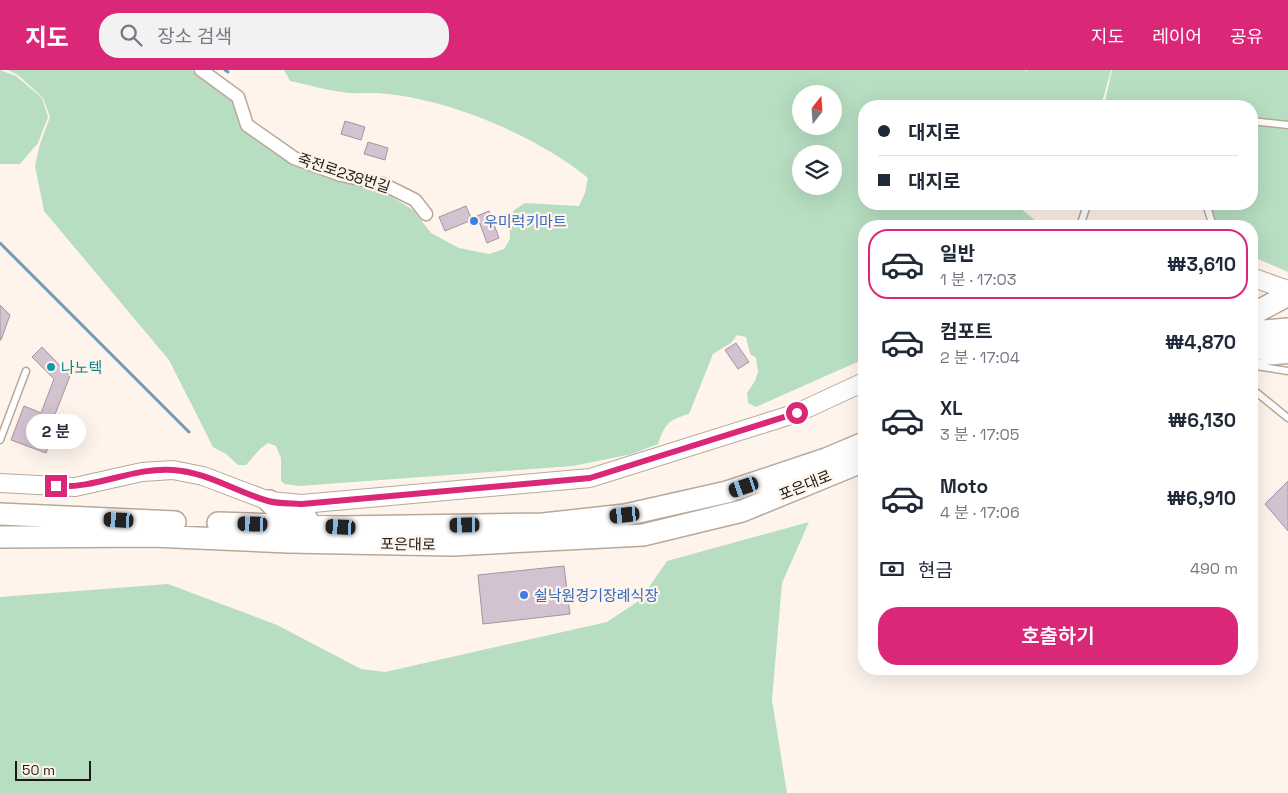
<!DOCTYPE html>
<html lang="ko">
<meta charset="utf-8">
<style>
:root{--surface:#fff;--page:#f2f2f3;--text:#1f2937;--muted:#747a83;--line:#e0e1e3;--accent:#db2777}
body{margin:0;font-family:"Space Grotesk","Noto Sans KR",sans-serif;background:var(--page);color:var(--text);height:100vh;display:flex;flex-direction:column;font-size:19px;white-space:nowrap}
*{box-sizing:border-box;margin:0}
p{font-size:16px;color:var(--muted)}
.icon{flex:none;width:28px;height:28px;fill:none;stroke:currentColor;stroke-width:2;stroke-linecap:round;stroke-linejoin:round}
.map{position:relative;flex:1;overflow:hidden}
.details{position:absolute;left:858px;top:150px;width:400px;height:455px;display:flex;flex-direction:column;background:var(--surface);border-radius:20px;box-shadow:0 5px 20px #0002}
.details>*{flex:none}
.banner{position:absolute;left:858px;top:30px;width:400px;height:110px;border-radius:20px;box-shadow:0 5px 20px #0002;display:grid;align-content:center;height:110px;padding:0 20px;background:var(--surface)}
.needle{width:32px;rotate:17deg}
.controls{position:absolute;left:792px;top:15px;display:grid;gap:10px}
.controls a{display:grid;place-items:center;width:50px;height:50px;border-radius:50%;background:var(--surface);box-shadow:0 5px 20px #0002;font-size:25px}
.scale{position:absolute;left:15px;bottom:12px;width:76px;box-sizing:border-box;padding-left:5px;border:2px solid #201a15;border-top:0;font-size:14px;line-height:18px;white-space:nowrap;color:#201a15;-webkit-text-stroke:4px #fef4eb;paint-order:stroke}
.end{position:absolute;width:22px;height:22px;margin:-11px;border:6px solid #db2777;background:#fff;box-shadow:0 0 0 2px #fff}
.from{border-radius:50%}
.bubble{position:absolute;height:35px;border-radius:18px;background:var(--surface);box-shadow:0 5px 20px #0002;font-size:16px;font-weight:600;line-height:35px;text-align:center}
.car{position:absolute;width:15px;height:30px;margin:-15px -8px;border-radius:6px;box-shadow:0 0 4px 1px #0007;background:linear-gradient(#222 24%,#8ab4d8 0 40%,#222 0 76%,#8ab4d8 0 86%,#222 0)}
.banner b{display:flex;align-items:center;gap:18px;height:48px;font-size:19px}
.banner b+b{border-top:1px solid var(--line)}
.banner i{width:12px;height:12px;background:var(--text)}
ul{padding:9px 0 0;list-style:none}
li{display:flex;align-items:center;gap:15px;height:70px;margin:0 10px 8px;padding:0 10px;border:2px solid transparent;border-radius:20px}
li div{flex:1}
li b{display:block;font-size:19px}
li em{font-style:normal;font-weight:600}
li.on{border-color:var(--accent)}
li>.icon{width:45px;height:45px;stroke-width:1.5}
.pay{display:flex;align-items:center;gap:12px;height:55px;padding:0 20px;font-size:19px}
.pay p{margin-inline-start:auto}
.primary-button{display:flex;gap:10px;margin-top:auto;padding:10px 20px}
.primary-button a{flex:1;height:58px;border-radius:20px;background:var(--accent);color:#fff;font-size:20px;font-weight:600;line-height:58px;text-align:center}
header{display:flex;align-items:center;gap:30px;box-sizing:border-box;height:70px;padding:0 25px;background:var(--accent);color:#fff}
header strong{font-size:24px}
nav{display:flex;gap:28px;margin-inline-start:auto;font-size:18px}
.search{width:350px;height:45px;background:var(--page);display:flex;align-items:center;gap:12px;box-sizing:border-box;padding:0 18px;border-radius:20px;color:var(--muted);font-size:19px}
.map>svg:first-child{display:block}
</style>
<header>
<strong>지도</strong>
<div class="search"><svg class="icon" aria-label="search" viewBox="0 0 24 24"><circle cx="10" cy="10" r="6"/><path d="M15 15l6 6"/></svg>장소 검색</div>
<nav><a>지도</a><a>레이어</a><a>공유</a></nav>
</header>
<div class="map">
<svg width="1288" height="723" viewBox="0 0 1288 723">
<rect width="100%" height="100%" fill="#fef4eb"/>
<path fill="#b7dec1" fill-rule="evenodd" d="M0,0L16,6L42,28L48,47L38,73L20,94H0Z
M8,0H192L234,31L244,60L381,120L413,140L431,163L459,178L489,184L504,179L510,169L509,150L514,140L525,133L579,136L585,123L588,108C539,67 451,30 387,24C375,22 362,24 349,23C329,21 309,15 290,11L284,0H1026L1025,4L1027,0H1111L1101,36H864V134H1015L1042,156H864V289L756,337L748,333L747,323L755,311L758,302L756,288L750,284L746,267L737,265L731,273L713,284L689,344C668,350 665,354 658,374L632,384L573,396L299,416L285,414L281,411V388L276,376L268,373L260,379L246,395H238L226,384L213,377L169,290L44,141L35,96L40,74L50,47L43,28L18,5ZM801,24H834V56H801ZM801,84H834V116H801Z
M1112,0H1288V202L1251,186V156H1217L1209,134H1251V36H1104Z
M809,452L782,513L772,630L787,723H0V527L168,514L277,555L361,599L385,602L607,552L640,530L667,491Z"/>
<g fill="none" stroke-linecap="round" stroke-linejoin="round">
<path stroke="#709cb6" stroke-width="3" d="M225,0L228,2
M0,173L189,362"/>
</g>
<path fill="#d3c2d0" stroke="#a594a2" d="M345,51L365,57L361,70L341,64Z
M368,72L388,78L385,90L364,84Z
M466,136L472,150L445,161L439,147Z
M489,141L499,168L487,173L477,146Z
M0,235L10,245L1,270H0Z
M736,273L749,292L738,299L725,280Z
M42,277L70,306L54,347L58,349L46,383L11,370L24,336L41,343L54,309L32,287Z
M1288,411V461L1265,434Z
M564,496L570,544L483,554L478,505Z"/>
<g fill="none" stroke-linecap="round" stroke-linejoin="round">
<defs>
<path id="service" d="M1251,51L1288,55
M1206,134L1213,156
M1080,156L1086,138
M1251,293L1288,290
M1251,298L1256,296L1288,301
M1251,318L1288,348
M0,370L26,301"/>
<path id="minor" d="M201,0L238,27L247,55L294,88L341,105L383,114L415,130L426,144"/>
<path id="secondary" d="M1251,207L1288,220
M0,413L75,417L142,402L173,400L203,406L269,431L302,434L590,408L797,343L864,312"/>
<path id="trunk" d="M1251,245L1288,225
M1251,262L1288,259
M1251,279L1288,278
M269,431C278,443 293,445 307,449
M0,444L175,452
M218,453L341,457L543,454L625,445L727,422L826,389L864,373
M0,467L152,466L288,472L453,475L643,465L742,441L864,391"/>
</defs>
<use href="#service" stroke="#b8a89a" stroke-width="9"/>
<use href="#minor" stroke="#b8a89a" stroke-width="15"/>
<use href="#secondary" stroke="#b8a89a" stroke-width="20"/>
<use href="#trunk" stroke="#b8a89a" stroke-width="24"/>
<use href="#service" stroke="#fff" stroke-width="6"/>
<use href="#minor" stroke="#fff" stroke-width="12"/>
<use href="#secondary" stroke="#fff" stroke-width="18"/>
<use href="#trunk" stroke="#fff" stroke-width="21"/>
</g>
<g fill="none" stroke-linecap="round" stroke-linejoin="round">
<path stroke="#db2777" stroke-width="6" d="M56,416C96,419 133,397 173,400C207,402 236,422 268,431C279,434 291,433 302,434L590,408L797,343"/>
</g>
<g fill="#3f7fe0" stroke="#fef4eb" stroke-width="2">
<circle cx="474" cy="151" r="5"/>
<circle cx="524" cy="525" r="5"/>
</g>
<circle fill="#0f9aa8" stroke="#fef4eb" stroke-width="2" cx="51" cy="297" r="5"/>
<g text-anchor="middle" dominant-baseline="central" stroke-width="4.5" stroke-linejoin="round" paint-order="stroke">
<g font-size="15" fill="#201a15" stroke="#fef4eb">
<text transform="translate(344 103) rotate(18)">죽전로238번길</text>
<text transform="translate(805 415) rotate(-22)">포은대로</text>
<text transform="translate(408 474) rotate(1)">포은대로</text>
</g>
<g font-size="15" fill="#366cbe" stroke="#fef4eb" text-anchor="start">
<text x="484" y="151">우미럭키마트</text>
<text x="534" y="525">쉴낙원경기장례식장</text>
</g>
<g font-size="15" fill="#0d838f" stroke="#fef4eb" text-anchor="start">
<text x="61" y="297">나노텍</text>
</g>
</g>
</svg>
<div class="controls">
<a><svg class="needle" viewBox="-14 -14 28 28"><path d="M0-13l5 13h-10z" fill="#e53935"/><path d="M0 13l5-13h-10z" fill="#747a83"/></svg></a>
<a><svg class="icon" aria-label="layers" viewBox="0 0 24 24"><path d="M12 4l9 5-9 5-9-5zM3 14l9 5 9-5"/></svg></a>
</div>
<div class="scale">50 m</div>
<i class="end from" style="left:797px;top:343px"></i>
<i class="end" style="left:56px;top:416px"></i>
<div class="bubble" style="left:26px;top:344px;width:60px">2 분</div>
<i class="car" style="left:744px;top:417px;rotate:251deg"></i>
<i class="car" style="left:625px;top:445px;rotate:264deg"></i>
<i class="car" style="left:119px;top:450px;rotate:273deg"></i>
<i class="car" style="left:253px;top:454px;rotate:272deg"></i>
<i class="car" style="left:465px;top:455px;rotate:269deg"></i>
<i class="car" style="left:341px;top:457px;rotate:273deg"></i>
<div class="banner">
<b><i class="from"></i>대지로</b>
<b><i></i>대지로</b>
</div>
<section class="details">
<ul>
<li class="on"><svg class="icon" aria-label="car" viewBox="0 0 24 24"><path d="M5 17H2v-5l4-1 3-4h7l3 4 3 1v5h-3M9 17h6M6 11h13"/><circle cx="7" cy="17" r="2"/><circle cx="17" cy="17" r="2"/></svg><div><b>일반</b><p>1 분 · 17:03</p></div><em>₩3,610</em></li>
<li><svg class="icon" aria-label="car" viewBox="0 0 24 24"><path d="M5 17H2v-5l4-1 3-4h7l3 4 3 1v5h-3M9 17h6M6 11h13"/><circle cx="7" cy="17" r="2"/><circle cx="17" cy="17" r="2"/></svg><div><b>컴포트</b><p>2 분 · 17:04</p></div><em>₩4,870</em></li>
<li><svg class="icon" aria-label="car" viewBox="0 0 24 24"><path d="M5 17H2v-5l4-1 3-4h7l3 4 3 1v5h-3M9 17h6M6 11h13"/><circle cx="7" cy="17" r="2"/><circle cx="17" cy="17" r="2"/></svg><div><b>XL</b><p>3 분 · 17:05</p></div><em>₩6,130</em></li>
<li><svg class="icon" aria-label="car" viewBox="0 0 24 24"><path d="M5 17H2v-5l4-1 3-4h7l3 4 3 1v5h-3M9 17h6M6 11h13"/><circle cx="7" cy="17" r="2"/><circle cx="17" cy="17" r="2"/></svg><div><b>Moto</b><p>4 분 · 17:06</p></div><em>₩6,910</em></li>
</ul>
<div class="pay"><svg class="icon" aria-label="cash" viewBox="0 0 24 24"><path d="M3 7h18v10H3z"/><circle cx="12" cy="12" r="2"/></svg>현금<p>490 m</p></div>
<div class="primary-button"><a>호출하기</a></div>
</section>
</div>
